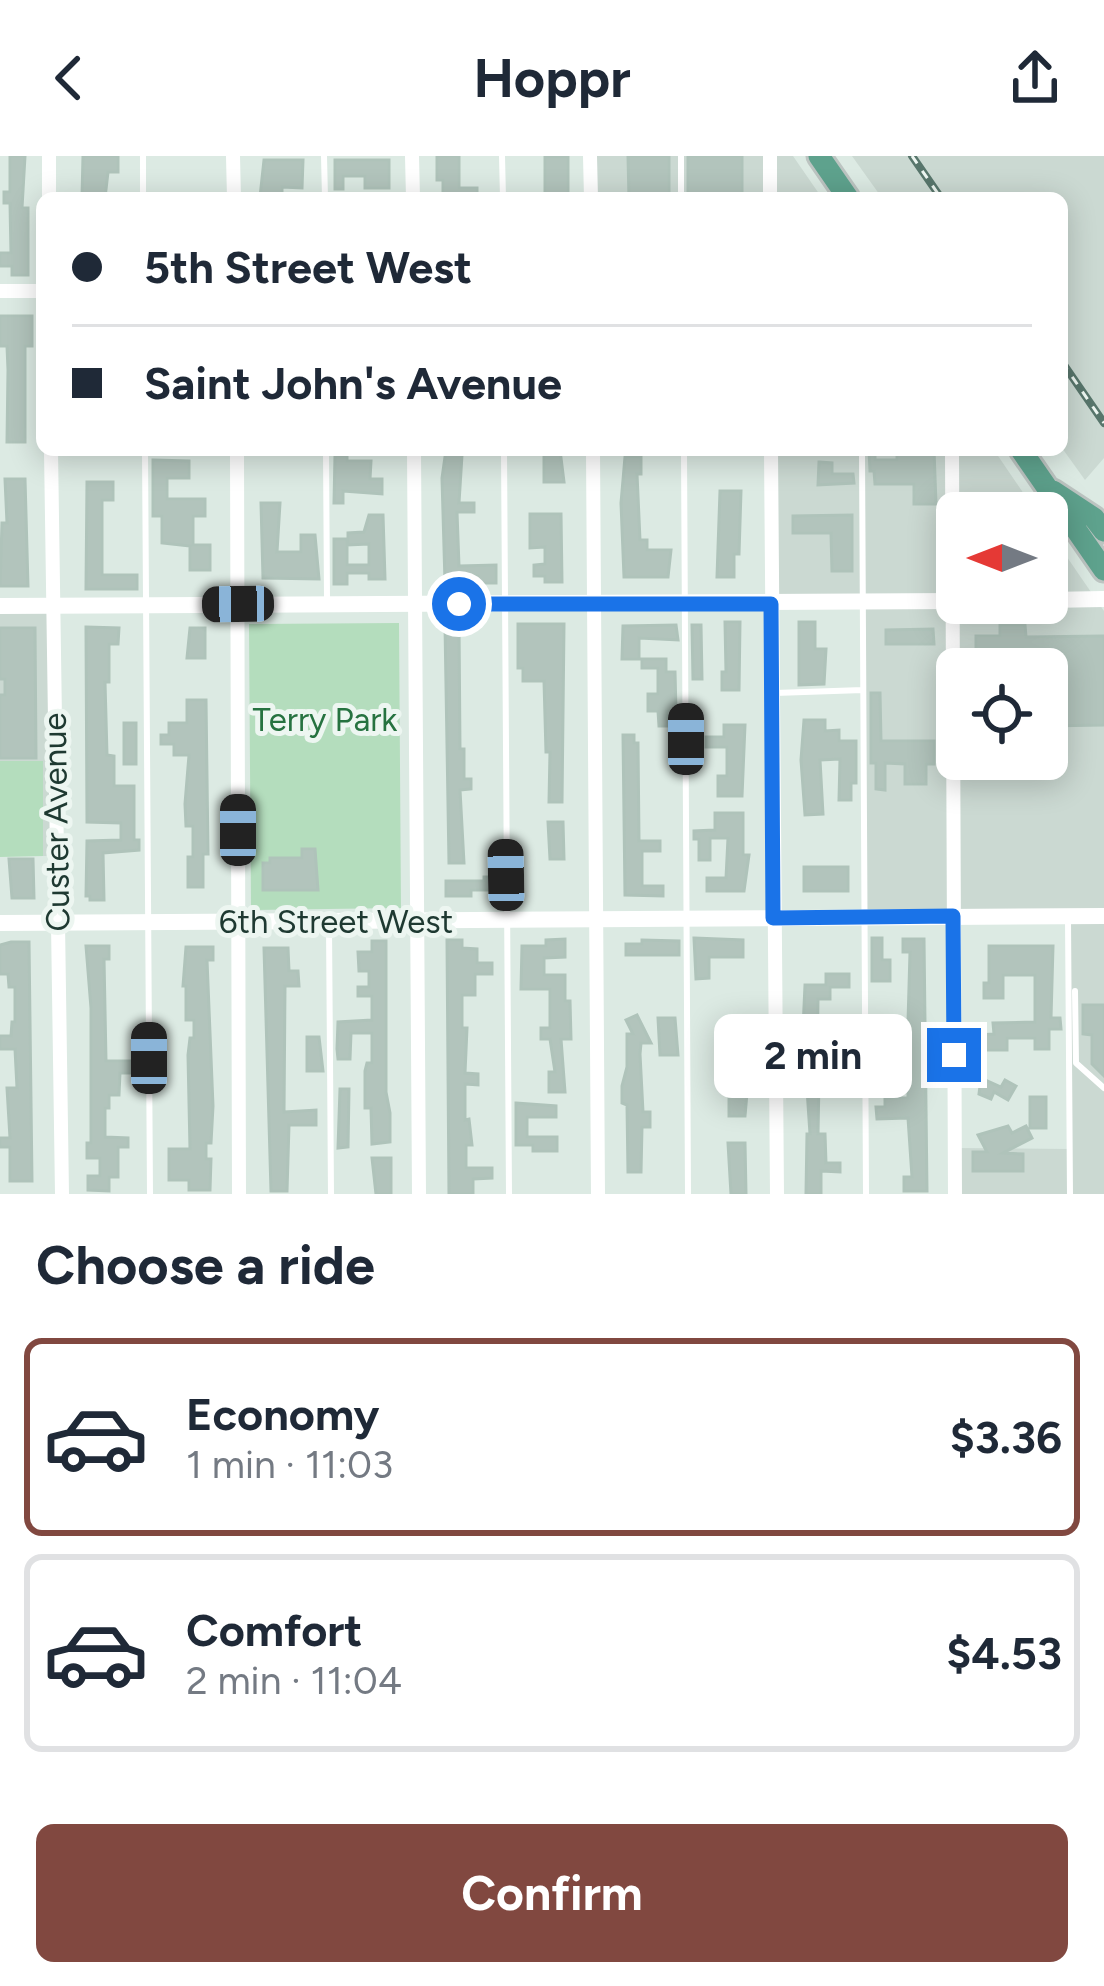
<!DOCTYPE html>
<meta charset="utf-8">
<style>
:root{--surface:#fff;--page:#f6f6f7;--text:#1f2937;--muted:#747a83;--line:#e0e1e3;--accent:#814840}
body{margin:0;font-family:Figtree,sans-serif;background:var(--page);color:var(--text);height:100vh;display:flex;flex-direction:column;font-size:45px;white-space:nowrap}
*{box-sizing:border-box;margin:0}
p{font-size:39px;color:var(--muted)}
.icon{flex:none;width:66px;height:66px;fill:none;stroke:currentColor;stroke-width:2;stroke-linecap:round;stroke-linejoin:round}
.map{position:relative;height:1038px;overflow:hidden}
.sheet{display:flex;flex-direction:column;background:var(--surface);flex:1}
.sheet>*{flex:none}
.top-card{position:absolute;left:36px;top:36px;width:1032px;height:264px;border-radius:18px;box-shadow:0 6px 30px #0003;display:grid;align-content:center;height:264px;padding:0 36px;background:var(--surface)}
.needle{width:78px;rotate:270deg}
.tools{position:absolute;left:936px;top:336px;display:grid;gap:24px}
.tools a{display:grid;place-items:center;width:132px;height:132px;border-radius:18px;background:var(--surface);box-shadow:0 6px 30px #0003;font-size:60px}
.end{position:absolute;width:54px;height:54px;margin:-27px;border:15px solid #1a73e8;background:#fff;box-shadow:0 0 0 6px #fff}
.from{border-radius:50%}
.bubble{position:absolute;height:84px;border-radius:18px;background:var(--surface);box-shadow:0 6px 30px #0003;font-size:39px;font-weight:700;line-height:84px;text-align:center}
.car{position:absolute;width:36px;height:72px;margin:-36px -18px;border-radius:15px;box-shadow:0 0 9px 3px #0007;background:linear-gradient(#222 24%,#8ab4d8 0 40%,#222 0 76%,#8ab4d8 0 86%,#222 0)}
.top-card b{display:flex;align-items:center;gap:42px;height:114px;font-size:45px}
.top-card b+b{border-top:3px solid var(--line)}
.top-card i{width:30px;height:30px;background:var(--text)}
ul{padding:0;list-style:none}
li{display:flex;align-items:center;gap:36px;height:198px;margin:0 24px 18px;padding:0 12px;border:6px solid var(--line);border-radius:18px}
li div{flex:1}
li b{display:block;font-size:45px}
li em{font-style:normal;font-weight:700}
li.on{border-color:var(--accent)}
li>.icon{width:108px;height:108px;stroke-width:1.5}
h2{padding:0 36px;font-size:54px;line-height:144px}
.cta{display:flex;gap:24px;margin-top:auto;padding:24px 36px}
.cta a{flex:1;height:138px;border-radius:18px;background:var(--accent);color:#fff;font-size:48px;font-weight:700;line-height:138px;text-align:center}
header{display:flex;justify-content:space-between;align-items:center;height:156px;padding:0 36px;background:var(--surface);font-size:54px;font-weight:700}
.map>svg:first-child{display:block}
</style>
<header><svg class="icon" aria-label="back" viewBox="0 0 24 24"><path d="M15 5l-7 7 7 7"/></svg>Hoppr<svg class="icon" aria-label="share" viewBox="0 0 24 24"><path d="M12 15V3M7 8l5-5 5 5M5 13v7h14v-7"/></svg></header>
<div class="map">
<svg width="1104" height="1038" viewBox="0 0 1104 1038">
<rect width="100%" height="100%" fill="#dceae3"/>
<path fill="#cbd9d2" fill-rule="evenodd" d="M590,0H793L822,42H591Z
M852,0H1104V302L1085,324L1062,292V42H882Z
M771,294H994L1037,357H957V447H1047V372L1104,455V756L864,761L862,446L771,448ZM957,513H1047V603H957Z
M53,449L56,700H0V450Z
M1068,760H1104V1038H955V992L1070,993Z"/>
<path fill="#b4ddbd" d="M399,467L401,752L251,754L249,468Z
M0,605H43V700L0,701Z"/>
<path fill="#b2c4bc" stroke="#afc3ba" stroke-width="3" d="M10,0H25L22,52H28V119H12V110H0V97H11L10,47H4V36H10Z
M83,0H118V16H108L105,42H82Z
M437,0H459V32H477V42H443V24H437Z
M628,0H669V42H629Z
M688,0H742V42H688Z
M545,1H568V42H545Z
M264,4H303L302,32L282,31V41H260Z
M335,4H389V32H365V20H343V33H335Z
M0,160H32V190H25V286H7L8,214L7,190H0Z
M446,294H460L462,299L459,347H474V356H457L459,410L496,409V427H478V420H459V426H445L442,322Z
M544,294H560L564,326H544Z
M869,294H875V304H897V294H934L936,348H914V328H875L874,315H870Z
M335,300H347V305H371L370,323H382V338L343,335V347H334Z
M625,301H641V318H637L640,384H647V394H671L668,421H624L621,347Z
M153,304L189,305V322H167V343H205V360H193V389H210V414H190V390L162,387V360H153Z
M819,306L832,307V318H853L854,327L818,329Z
M5,323H25L28,430H0L2,367H7Z
M87,326H113V344H102V419H137V433H86Z
M720,335H741L739,398H734V421H717Z
M261,347H280L277,396H301V379H315L319,423L263,422Z
M530,358H561L562,426H545V420H534V409L545,408V391L530,392Z
M369,359H383L385,423H369V417H347V428H334V383H347V409H369V388L348,389V377L364,376Z
M852,359V415H832L831,377H793V360Z
M725,466H740L739,534H722V516H726Z
M799,466H815V493H826L824,528L799,529Z
M518,468H564L562,646H549L550,596H546L544,525H523V512H518Z
M445,469H459L460,593H464V623H471V633L460,634L464,707H449Z
M676,469L678,484L639,482V503H622L623,470Z
M692,469H701L702,523H693Z
M1000,469H1025L1026,481L1104,480V569L1047,570V513H976V480H1000Z
M86,471L119,472L118,488H109V526H105L107,599L114,600V630H134V684H139V694L103,697L104,744H90V740H86L87,685L121,684V667L87,666Z
M0,472H35L36,602H0V539H5V523H0Z
M190,472H205V502H187Z
M933,473L934,488H886V474Z
M642,503H666V516H675L676,555H667L668,570H659L658,555H648V538H658V512H642Z
M871,537H880L881,585H934V608H926V628H905V608L885,607V634L876,633V607H871Z
M187,544H206L208,698H203V731H188V701H193V670H186L185,648L189,599H174V588H161V579H169V567H187Z
M804,564H825V575L839,574V585H856V627H851V644H839L840,603L820,604L823,658L805,659L801,604Z
M124,567H136V608H124Z
M724,569H745L742,640H718V620H727V591H706V581H724Z
M623,579H634V587H638L639,685H660V695H642V730H663V740L625,739Z
M715,657H743V699H749L744,735H707V722H726L728,682H710V704H699V683H694V675L715,674Z
M548,666H563L564,703H550Z
M302,693H315L318,734H263V707H270V702H302Z
M9,703H33L34,742H12Z
M804,711H848V735H804Z
M484,721H497V734H471V740H446V725H484Z
M694,782L743,784V801H709V822L696,823Z
M872,782H882V804H890V825H872Z
M565,783V801L544,802V819H565V845H570L571,883H561L565,936H549V916H555L550,883H541V872H550V833H521L522,790H546V784Z
M903,783H924L927,1035H904V1021H912L908,962L877,963L876,951H885V942H908V915H880V902H907L910,796H903Z
M447,784H462V792L477,793V807H492V818H475V839H462V872H467L465,917L478,918V929L465,928V964L469,963L472,989H466V1012H492V1022L473,1023V1038H449Z
M642,784L679,785V799H626V788H642Z
M372,785H386V936L390,957V986L372,988L371,952H365V915L367,907H372V877H351L350,903H338L337,893L338,866L372,864V840H358V831H369V815H359L358,796H372Z
M11,786H29L32,1025H10V991H0V982H10L7,932H17L15,893H0V880H11L12,866H15V831H9L8,818H0V789Z
M86,790H109V803H104L106,905H133V917H120L119,939H109V952H105V981L128,982V991H118V1021H109V1035L88,1034V1020H100V1002H87V987H91V852Z
M989,790H1053L1051,862H1060L1061,873H1049V893H1035V882H1007V894H979V879L994,878L993,867L1035,866V819H1003V842H984V827H989Z
M186,791H213V804H207L213,950L211,987H206V1003H211L210,1034H189V1024H169V993H190L188,899L190,882H194V864H186V830H183Z
M264,792H288L289,815H298L299,830H285L284,956L316,954V969H289L287,1035H271Z
M826,818H849V831H830V843H818L817,914H839V899H857V922L819,923L818,978H825L826,1007H840V1016L821,1015V1038H806L807,978H810L803,873L805,829H826Z
M1083,849H1104V920L1092,908V879L1083,878Z
M637,859L651,887H641L640,898L643,956H650V971H642L641,1016H628L627,949L622,947V930L627,911V878H633L626,864Z
M658,862H675L678,899H660Z
M307,881H319L323,915H307Z
M727,900H745V914H749L745,960H729V935H721V920H727Z
M981,922L1001,931L1005,924L1016,930L1008,944L994,936L991,943L979,938Z
M340,933H349L348,991L338,992Z
M1030,941H1046V972H1030Z
M516,947L556,950V961H527V981H557V995H533V989H516Z
M1008,970L1012,977L1026,970L1032,982L1003,997L1023,998V1015H973V996H987L978,979Z
M728,987H745L746,1038H731Z
M372,1002H391V1038H376Z"/>
<g fill="none" stroke-linecap="round" stroke-linejoin="round">
<defs>
<path id="primary" d="M819,0L848,42
M1021,294L1104,414
M1053,335L1094,362L1104,375"/>
</defs>
<use href="#primary" stroke="#bcc4c1" stroke-width="27"/>
<path stroke="#fff" stroke-width="6" d="M143,0V42
M324,0L325,42
M502,0L503,42
M681,0V42
M145,294L150,1038
M326,294L327,443
M504,294L509,1038
M684,294L688,1038
M862,294L866,1038
M775,537L863,534
M1068,763L1070,1038
M329,769L331,1038
M1075,835L1076,907L1104,932"/>
<path stroke="#fff" stroke-width="14" d="M49,0V42
M233,0L234,42
M412,0L413,42
M590,0L591,42
M770,0V42
M0,135H42
M51,294L62,1038
M237,294L239,1038
M414,294L419,1038
M593,294L598,1038
M771,294L777,1038
M952,294L955,1038"/>
<path stroke="#fff" stroke-width="16" d="M1047,444L1104,443
M0,450L957,445
M0,767L1104,760"/>
<use href="#primary" stroke="#5ea28d" stroke-width="21"/>
<defs>
<path id="rail" d="M912,0L941,42
M1062,206L1104,267"/>
</defs>
<use href="#rail" stroke="#58766c" stroke-width="8"/>
<use href="#rail" stroke="#edf6f1" stroke-width="3" stroke-dasharray="9" stroke-linecap="butt"/>
</g>
<g fill="none" stroke-linecap="round" stroke-linejoin="round">
<path stroke="#1a73e8" stroke-width="15" d="M459,448H771L773,762L953,760L954,899"/>
</g>
<g text-anchor="middle" dominant-baseline="central" stroke-width="10" stroke-linejoin="round" paint-order="stroke">
<g font-size="33" fill="#267240" stroke="#edf6f1">
<text x="325" y="563">Terry Park</text>
</g>
<g font-size="33" fill="#1e3931" stroke="#edf6f1">
<text transform="translate(56 666) rotate(-91)">Custer Avenue</text>
<text x="336" y="765">6th Street West</text>
</g>
</g>
</svg>
<div class="tools">
<a><svg class="needle" viewBox="-14 -14 28 28"><path d="M0-13l5 13h-10z" fill="#e53935"/><path d="M0 13l5-13h-10z" fill="#747a83"/></svg></a>
<a><svg class="icon" aria-label="locate" viewBox="0 0 24 24"><circle cx="12" cy="12" r="6"/><path d="M12 2v4M12 18v4M2 12h4M18 12h4"/></svg></a>
</div>
<i class="end from" style="left:459px;top:448px"></i>
<i class="end" style="left:954px;top:899px"></i>
<div class="bubble" style="left:714px;top:858px;width:198px">2 min</div>
<i class="car" style="left:238px;top:448px;rotate:269deg"></i>
<i class="car" style="left:686px;top:583px;rotate:0deg"></i>
<i class="car" style="left:238px;top:674px;rotate:0deg"></i>
<i class="car" style="left:506px;top:719px;rotate:359deg"></i>
<i class="car" style="left:149px;top:902px;rotate:0deg"></i>
<div class="top-card">
<b><i class="from"></i>5th Street West</b>
<b><i></i>Saint John's Avenue</b>
</div>
</div>
<section class="sheet">
<h2>Choose a ride</h2>
<ul>
<li class="on"><svg class="icon" aria-label="car" viewBox="0 0 24 24"><path d="M5 17H2v-5l4-1 3-4h7l3 4 3 1v5h-3M9 17h6M6 11h13"/><circle cx="7" cy="17" r="2"/><circle cx="17" cy="17" r="2"/></svg><div><b>Economy</b><p>1 min · 11:03</p></div><em>$3.36</em></li>
<li><svg class="icon" aria-label="car" viewBox="0 0 24 24"><path d="M5 17H2v-5l4-1 3-4h7l3 4 3 1v5h-3M9 17h6M6 11h13"/><circle cx="7" cy="17" r="2"/><circle cx="17" cy="17" r="2"/></svg><div><b>Comfort</b><p>2 min · 11:04</p></div><em>$4.53</em></li>
</ul>
<div class="cta"><a>Confirm</a></div>
</section>
